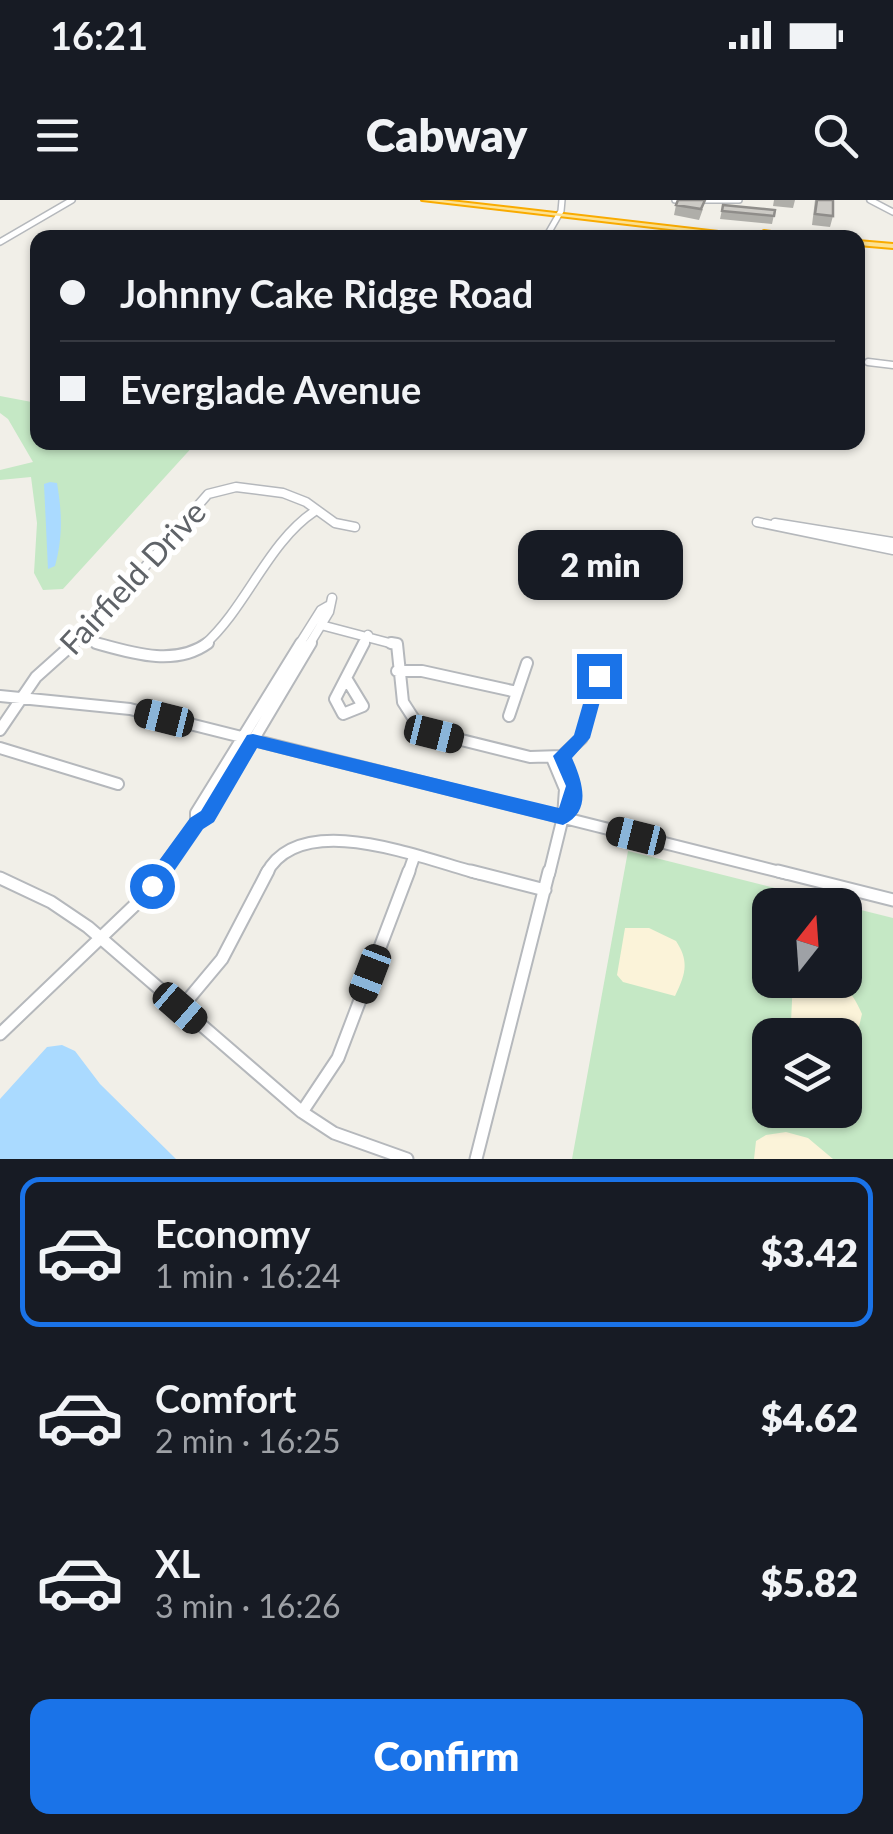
<!DOCTYPE html>
<meta charset="utf-8">
<style>
:root{--surface:#171b24;--page:#242831;--text:#f1f3f6;--muted:#9ea1a6;--line:#363941;--accent:#1a73e8}
body{margin:0;font-family:Lato,sans-serif;background:var(--page);color:var(--text);height:100vh;display:flex;flex-direction:column;font-size:38px;white-space:nowrap}
*{box-sizing:border-box;margin:0}
p{font-size:32px;color:var(--muted)}
.icon{flex:none;width:55px;height:55px;fill:none;stroke:currentColor;stroke-width:2;stroke-linecap:round;stroke-linejoin:round}
.map{position:relative;height:959px;overflow:hidden}
.panel{display:flex;flex-direction:column;background:var(--surface);flex:1}
.panel>*{flex:none}
.guide{position:absolute;left:30px;top:30px;width:835px;height:220px;border-radius:20px;box-shadow:0 2px 8px #0004;display:grid;align-content:center;height:220px;padding:0 30px;background:var(--surface)}
.needle{width:65px;rotate:17deg}
.buttons{position:absolute;left:752px;top:688px;display:grid;gap:20px}
.buttons a{display:grid;place-items:center;width:110px;height:110px;border-radius:20px;background:var(--surface);box-shadow:0 2px 8px #0004;font-size:50px}
.end{position:absolute;width:45px;height:45px;margin:-22px;border:12px solid #1a73e8;background:#fff;box-shadow:0 0 0 5px #fff}
.from{border-radius:50%}
.bubble{position:absolute;height:70px;border-radius:20px;background:var(--surface);box-shadow:0 2px 8px #0004;font-size:32px;font-weight:800;line-height:70px;text-align:center}
.car{position:absolute;width:30px;height:60px;margin:-30px -15px;border-radius:12px;box-shadow:0 0 8px 2px #0007;background:linear-gradient(#222 24%,#8ab4d8 0 40%,#222 0 76%,#8ab4d8 0 86%,#222 0)}
.guide b{display:flex;align-items:center;gap:35px;height:95px;font-size:38px}
.guide b+b{border-top:2px solid var(--line)}
.guide i{width:25px;height:25px;background:var(--text)}
ul{padding:18px 0 0;list-style:none}
li{display:flex;align-items:center;gap:30px;height:150px;margin:0 20px 15px;padding:0 10px;border:5px solid transparent;border-radius:20px}
li div{flex:1}
li b{display:block;font-size:38px}
li em{font-style:normal;font-weight:800}
li.current{border-color:var(--accent)}
li>.icon{width:90px;height:90px;stroke-width:1.5}
.cta{display:flex;gap:20px;margin-top:auto;padding:20px 30px}
.cta a{flex:1;height:115px;border-radius:20px;background:var(--accent);color:#fff;font-size:40px;font-weight:800;line-height:115px;text-align:center}
.status{display:flex;justify-content:space-between;align-items:center;height:70px;padding:0 50px;background:var(--surface);direction:ltr}
.status svg{height:28px;fill:currentColor}
header{display:flex;justify-content:space-between;align-items:center;height:130px;padding:0 30px;background:var(--surface);font-size:45px;font-weight:800}
.map>svg:first-child{display:block}
</style>
<div class="status"><b>16:21</b><svg viewBox="0 0 49 12"><path d="M0 12V9h3v3zM5 12V6h3v6zM10 12V3h3v9zM15 12V0h3v12zM26 1h20v11H26zM47 4h2v5h-2z"/></svg></div>
<header><svg class="icon" aria-label="menu" viewBox="0 0 24 24"><path d="M4 6h16M4 12h16M4 18h16"/></svg>Cabway<svg class="icon" aria-label="search" viewBox="0 0 24 24"><circle cx="10" cy="10" r="6"/><path d="M15 15l6 6"/></svg></header>
<div class="map">
<svg width="893" height="959" viewBox="0 0 893 959">
<rect width="100%" height="100%" fill="#f1efe8"/>
<path fill="#c5e8c5" fill-rule="evenodd" d="M0,196L37,203L38,242L196,243L63,389L43,390L34,373L37,323L31,277L0,280V270L33,262L8,219L0,213Z
M628,651L842,705H770V780H845V706L893,718V959H572ZM770,835H845V910H770Z"/>
<path fill="#fbf3d9" d="M625,728H649L676,741C690,762 685,775 675,796L623,782L617,775Z
M793,780C831,780 845,774 862,814L854,847L845,845V835L799,832L791,822Z
M786,932L808,938L833,959H754L756,941L766,935Z"/>
<path fill="#aadaff" d="M50,282L57,283C62,312 63,337 55,366L48,369L44,284Z
M62,845L75,851L100,884L176,959H0V899L47,847Z"/>
<g fill="none" stroke-linecap="round" stroke-linejoin="round">
<defs>
<path id="minor-far4" d="M675,0H739
M870,0L893,12
M546,37L561,11L562,0
M0,42L72,0"/>
<path id="minor-far3" d="M868,162L893,165"/>
<path id="minor-far2" d="M757,322L893,350
M775,323L893,342
M321,425L397,445
M81,438L104,445
M71,445L97,422L208,294L236,287L283,293L306,302L335,323L355,327
M204,445C247,407 267,343 315,311
M299,445L321,410L328,406
M309,445L329,412L332,398
M363,445L368,435"/>
<path id="minor-far1" d="M96,443C132,453 175,467 208,443
M391,443L397,444L403,502L421,530L530,557L562,556L582,538L599,476
M397,471H422L517,492
M346,478L363,506L343,514L335,499L364,443
M0,496L130,509L788,674
M509,516L527,463
M0,530L36,477L74,443
M0,548L118,584
M552,558L565,589L563,617
M196,623V613L301,443
M158,674L196,623L208,616L311,443
M266,674C301,607 425,660 481,674
M408,674L414,657
M549,674L563,617L574,594L562,556"/>
<path id="minor" d="M471,671L545,690
M778,671L893,700
M0,678L51,702L88,727L302,912L334,933L407,959
M181,808L222,759L268,671
M0,834L136,704L160,671
M302,912L338,858L409,671
M476,959L549,671"/>
<path id="highway" d="M422,0H442L771,38H746Z
M764,31L801,36L804,38L762,34L761,33Z
M858,41L893,44V48L858,45Z"/>
</defs>
<use href="#minor-far4" stroke="#b5b8bc" stroke-width="8"/>
<use href="#minor-far3" stroke="#b5b8bc" stroke-width="9"/>
<use href="#minor-far2" stroke="#b5b8bc" stroke-width="11"/>
<use href="#minor-far1" stroke="#b5b8bc" stroke-width="14"/>
<use href="#minor" stroke="#b5b8bc" stroke-width="15"/>
<use href="#highway" stroke="#f9ab00" stroke-width="4"/>
<use href="#minor-far4" stroke="#fff" stroke-width="5"/>
<use href="#minor-far3" stroke="#fff" stroke-width="6"/>
<use href="#minor-far2" stroke="#fff" stroke-width="8"/>
<use href="#minor-far1" stroke="#fff" stroke-width="10"/>
<use href="#minor" stroke="#fff" stroke-width="11"/>
<use href="#highway" fill="#fde293" fill-rule="evenodd"/>
</g>
<path fill="#afaea9" d="M774,0H795L793,8L773,6Z
M815,0H833V16L830,27L812,25Z
M676,5L703,9L699,20L674,15Z
M723,5L775,10L772,24L720,19Z"/>
<path fill="#cccac5" stroke="#8f8d8a" stroke-width="2.5" d="M678,0H705L701,9L676,5Z
M817,0H833V16L815,14Z
M723,5L775,10L774,16L722,11Z"/>
<path fill="#1a73e8" d="M599,470L607,476L590,538L572,558C582,581 593,611 563,625L257,548L214,622L203,629L159,693H145V680L190,618L201,611L247,535L253,534L559,608L566,586L553,556L574,535L591,476Z"/>
<g text-anchor="middle" dominant-baseline="central" stroke-width="10" stroke-linejoin="round" paint-order="stroke">
<g font-size="32" fill="#5f6368" stroke="#fff">
<text transform="translate(132 377) rotate(-47)">Fairfield Drive</text>
</g>
</g>
</svg>
<div class="buttons">
<a><svg class="needle" viewBox="-14 -14 28 28"><path d="M0-13l5 13h-10z" fill="#e53935"/><path d="M0 13l5-13h-10z" fill="#9ea1a6"/></svg></a>
<a><svg class="icon" aria-label="layers" viewBox="0 0 24 24"><path d="M12 4l9 5-9 5-9-5zM3 14l9 5 9-5"/></svg></a>
</div>
<i class="end from" style="left:152px;top:686px"></i>
<i class="end" style="left:599px;top:476px"></i>
<div class="bubble" style="left:518px;top:330px;width:165px">2 min</div>
<i class="car" style="left:164px;top:518px;rotate:284deg"></i>
<i class="car" style="left:434px;top:534px;rotate:104deg"></i>
<i class="car" style="left:636px;top:636px;rotate:284deg"></i>
<i class="car" style="left:370px;top:774px;rotate:201deg"></i>
<i class="car" style="left:180px;top:808px;rotate:131deg"></i>
<div class="guide">
<b><i class="from"></i>Johnny Cake Ridge Road</b>
<b><i></i>Everglade Avenue</b>
</div>
</div>
<section class="panel">
<ul>
<li class="current"><svg class="icon" aria-label="car" viewBox="0 0 24 24"><path d="M5 17H2v-5l4-1 3-4h7l3 4 3 1v5h-3M9 17h6M6 11h13"/><circle cx="7" cy="17" r="2"/><circle cx="17" cy="17" r="2"/></svg><div><b>Economy</b><p>1 min · 16:24</p></div><em>$3.42</em></li>
<li><svg class="icon" aria-label="car" viewBox="0 0 24 24"><path d="M5 17H2v-5l4-1 3-4h7l3 4 3 1v5h-3M9 17h6M6 11h13"/><circle cx="7" cy="17" r="2"/><circle cx="17" cy="17" r="2"/></svg><div><b>Comfort</b><p>2 min · 16:25</p></div><em>$4.62</em></li>
<li><svg class="icon" aria-label="car" viewBox="0 0 24 24"><path d="M5 17H2v-5l4-1 3-4h7l3 4 3 1v5h-3M9 17h6M6 11h13"/><circle cx="7" cy="17" r="2"/><circle cx="17" cy="17" r="2"/></svg><div><b>XL</b><p>3 min · 16:26</p></div><em>$5.82</em></li>
</ul>
<div class="cta"><a>Confirm</a></div>
</section>
